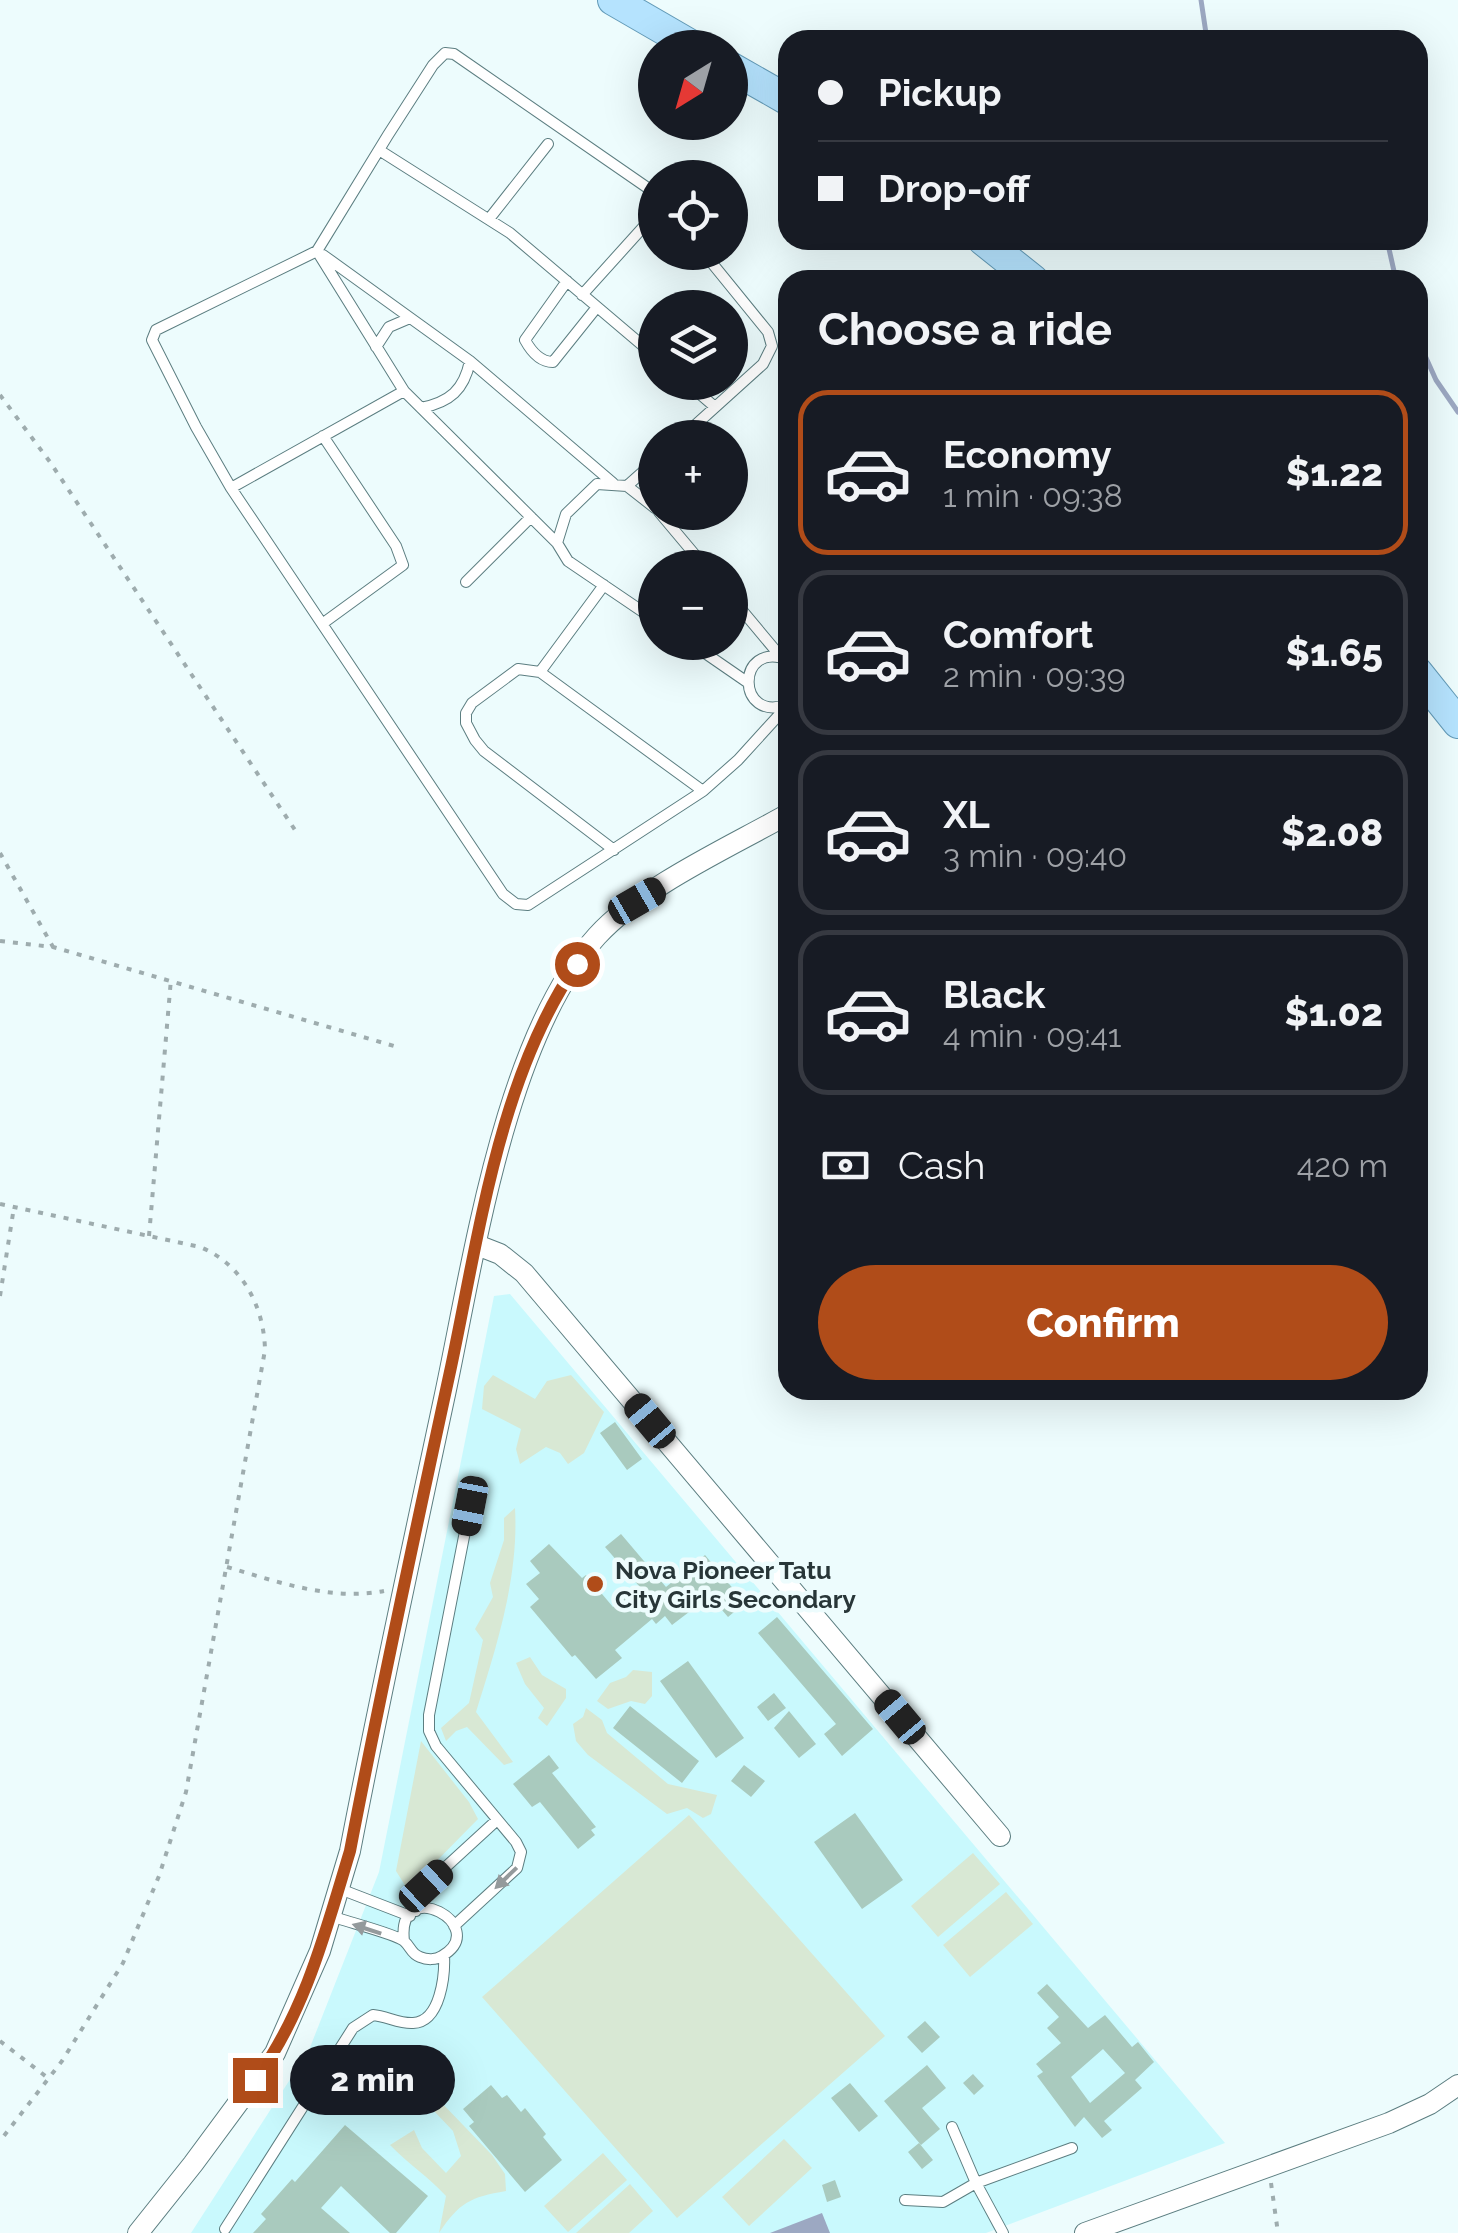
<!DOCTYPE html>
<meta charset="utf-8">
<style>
:root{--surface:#171b24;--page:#20242c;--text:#f1f3f6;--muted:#9ea1a6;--line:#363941;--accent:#b04c19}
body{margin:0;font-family:Raleway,sans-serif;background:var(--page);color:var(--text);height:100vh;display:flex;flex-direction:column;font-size:38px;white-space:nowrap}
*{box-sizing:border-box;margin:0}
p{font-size:32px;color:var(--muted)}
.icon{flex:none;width:55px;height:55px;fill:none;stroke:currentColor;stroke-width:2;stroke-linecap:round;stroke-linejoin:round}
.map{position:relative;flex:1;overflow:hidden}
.details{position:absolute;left:778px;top:270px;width:650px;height:1130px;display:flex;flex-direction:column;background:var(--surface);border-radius:30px;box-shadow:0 10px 40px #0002}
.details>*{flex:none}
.banner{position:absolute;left:778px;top:30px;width:650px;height:220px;border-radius:30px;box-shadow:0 10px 40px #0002;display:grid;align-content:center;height:220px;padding:0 40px;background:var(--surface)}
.needle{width:65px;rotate:217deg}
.controls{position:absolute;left:638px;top:30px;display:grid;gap:20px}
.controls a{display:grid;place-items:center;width:110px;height:110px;border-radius:50%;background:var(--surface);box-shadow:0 10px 40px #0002;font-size:50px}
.end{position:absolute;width:45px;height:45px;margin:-22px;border:12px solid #b04c19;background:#fff;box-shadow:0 0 0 5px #fff}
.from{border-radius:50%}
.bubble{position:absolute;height:70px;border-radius:35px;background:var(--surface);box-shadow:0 10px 40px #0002;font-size:32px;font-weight:800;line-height:70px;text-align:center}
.car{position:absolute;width:30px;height:60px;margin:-30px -15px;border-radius:12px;box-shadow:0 0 8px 2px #0007;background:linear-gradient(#222 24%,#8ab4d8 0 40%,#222 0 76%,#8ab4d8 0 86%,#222 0)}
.banner b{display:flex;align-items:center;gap:35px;height:95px;font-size:38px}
.banner b+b{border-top:2px solid var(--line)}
.banner i{width:25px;height:25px;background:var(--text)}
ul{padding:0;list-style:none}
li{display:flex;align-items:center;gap:30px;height:165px;margin:0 20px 15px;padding:0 20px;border:5px solid var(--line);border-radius:30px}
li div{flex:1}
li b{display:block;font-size:38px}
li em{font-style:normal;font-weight:800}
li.selected{border-color:var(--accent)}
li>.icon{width:90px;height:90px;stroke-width:1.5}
h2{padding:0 40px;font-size:45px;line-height:120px}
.pay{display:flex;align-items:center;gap:25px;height:110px;padding:0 40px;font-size:38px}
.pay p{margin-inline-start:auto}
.action{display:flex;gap:20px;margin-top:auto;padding:20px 40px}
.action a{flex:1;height:115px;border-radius:60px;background:var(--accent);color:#fff;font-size:40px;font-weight:800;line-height:115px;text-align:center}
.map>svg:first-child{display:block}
</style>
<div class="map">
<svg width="1458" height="2233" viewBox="0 0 1458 2233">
<rect width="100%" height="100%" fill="#edfcfd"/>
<path fill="#c9f9fd" d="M510,1294L1225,2143L986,2233H191L309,2050L379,1872L494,1296Z"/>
<path fill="#d8e8d4" d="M493,1375L535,1399L547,1381L571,1375L604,1412L584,1453L568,1464L560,1453L546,1447L520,1464L516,1449L521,1429L482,1409L484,1386Z
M515,1508C519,1578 496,1648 476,1712L513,1762L504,1765L467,1727L456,1731L446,1741L441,1728L469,1703L483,1640L475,1629L493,1597L490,1583L504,1540V1518Z
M530,1657L542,1675L566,1689V1698L547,1726L538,1718L544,1708L525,1684L516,1663Z
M633,1670L652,1672V1696L645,1704L631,1701L608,1709L597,1701L610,1683L626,1677Z
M586,1708L602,1720L607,1733L668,1784L717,1795L711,1814L703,1818L687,1808L667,1814L588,1755L576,1741L573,1724L583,1717Z
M421,1741L469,1802L478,1819L408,1890L396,1871Z
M689,1815L885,2036L677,2218L482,1997Z
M973,1853L1000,1884L938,1937L911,1906Z
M1006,1892L1033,1924L970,1977L943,1945Z
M437,2098L492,2155L505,2174L506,2191C470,2197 459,2203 439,2233L446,2196C429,2177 408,2164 390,2145L414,2130L422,2148L446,2173L461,2156L453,2131L433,2110Z
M784,2139L812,2168L749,2226L722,2197Z
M603,2153L627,2180L568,2232L544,2206Z
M630,2184L653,2211L629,2233H576Z"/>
<path fill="#9ca8c2" d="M822,2213L830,2233H770Z"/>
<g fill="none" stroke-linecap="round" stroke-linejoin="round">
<path stroke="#9ca8c2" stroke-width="5" d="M1201,0L1207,40
M1387,240L1396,280
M1418,340L1436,380L1458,412"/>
</g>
<path fill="#a9cabe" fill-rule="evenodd" d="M615,1422L642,1459L627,1470L600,1433Z
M621,1534L666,1587L705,1555L745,1603L728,1617L710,1596L672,1625L665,1616L656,1624L652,1619L615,1650L622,1658L596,1679L575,1655L572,1657L530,1607L539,1599L526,1584L540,1573L530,1561L549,1544L582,1578L586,1575L613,1607L639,1586L605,1547Z
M777,1617L873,1729L842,1756L824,1734L836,1724L758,1633Z
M688,1661L744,1738L716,1758L660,1681Z
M774,1693L786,1708L768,1721L757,1707Z
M630,1706L699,1761L682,1783L613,1728Z
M789,1711L816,1744L799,1758L774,1728Z
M549,1755L559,1768L552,1773L596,1827L591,1830L595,1835L578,1849L540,1802L532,1807L513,1784Z
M744,1765L765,1781L751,1797L731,1781Z
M855,1813L903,1880L862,1909L814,1842Z
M1047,1984L1088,2028L1105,2015L1132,2047L1138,2042L1154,2062L1135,2080L1142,2088L1104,2121L1112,2130L1102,2138L1084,2117L1075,2127L1037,2076L1043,2072L1036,2064L1061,2043L1047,2028L1059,2017L1037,1993ZM1103,2049L1125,2073L1090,2103L1071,2077Z
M925,2021L940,2037L922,2053L907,2037Z
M348,2051L399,2068L402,2061L431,2071L420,2106L342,2082L345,2072L339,2070Z
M927,2065L946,2088L922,2108L940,2129L921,2145L884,2101Z
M973,2074L984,2086L974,2095L963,2083Z
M850,2083L878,2116L859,2132L831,2098Z
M491,2085L502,2098L507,2095L521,2112L525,2108L546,2134L543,2137L562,2160L525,2192L469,2126L474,2122L463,2109Z
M345,2125L428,2196L396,2233H390L341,2186L321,2208L350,2233H253L266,2219L261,2214L292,2179L295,2182Z
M919,2143L933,2160L922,2169L908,2152Z
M835,2180L841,2197L827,2202L822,2185Z"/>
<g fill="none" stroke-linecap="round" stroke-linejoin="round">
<defs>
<path id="lane" d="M379,150L510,233L655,356
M655,193L454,54L445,53L433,65L388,135L317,251L156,330L152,340L196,427L231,488L503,894L516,904L528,905L703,791L738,760L779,715
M489,219L548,144
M317,251L404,391L557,543
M323,255L470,361L613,483
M567,281L525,340C531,351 540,362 553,362L597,307
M582,295L655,214
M730,342L737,333
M376,347L389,327L410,318
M686,382L715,407
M421,408C450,402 464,390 470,361
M681,438L763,364L772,346L768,332L703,252
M627,486L655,461
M231,488L404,391
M655,508L627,486L597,484L566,514L557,543L568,561L655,620
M659,512L706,568
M466,582L531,517
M730,596L781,657
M322,624L403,565L396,546L323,436
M689,642L747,682
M788,660C735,639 736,725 788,704
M540,672L604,585
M614,850L484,751L475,740L466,723V713L472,703L518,669L540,672L703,791
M340,1889L410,1916
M416,1911L418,1899L425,1886L497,1820
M331,1916C344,1921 396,1934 404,1941C411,1947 411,1954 420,1957C427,1960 436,1960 442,1956C493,1926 396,1873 404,1941
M454,1926L517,1868L521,1852L516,1842L436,1746L429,1731V1715L470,1506
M952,2127L976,2183L1003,2233
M905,2200L943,2202L976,2183L1072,2148
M225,2229L353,2028L373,2015C386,2016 400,2024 413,2023C441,2022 445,1974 444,1955"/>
<path id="street" d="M477,1245L500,1254L524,1273L1000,1836
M138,2233L193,2164L275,2053L320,1951L350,1851C379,1700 412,1549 444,1399C473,1264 504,1039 597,936C643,886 728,848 788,814
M1085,2233L1389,2123L1430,2104L1458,2085"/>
<path id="primary" d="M613,0L696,48
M730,67L788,100
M983,240L1033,280
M1418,673L1458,723"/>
</defs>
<use href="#lane" stroke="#5c7e81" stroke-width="12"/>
<use href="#street" stroke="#5c7e81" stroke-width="22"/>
<use href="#primary" stroke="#639bb8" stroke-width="32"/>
<path stroke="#9eacae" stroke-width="4" stroke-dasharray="5 8" stroke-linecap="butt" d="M0,395L50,462L297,833
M0,853L53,947
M0,941L53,947L401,1048
M0,1204L200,1247C242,1264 264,1306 265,1350L186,1792L159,1876L123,1963L62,2061L0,2141
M149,1236L171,979
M0,1296L14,1207
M227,1567C278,1582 331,1601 384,1591
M0,2041L48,2078
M1271,2183L1278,2233"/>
<use href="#lane" stroke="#fff" stroke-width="10"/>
<use href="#street" stroke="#fff" stroke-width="20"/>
<use href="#primary" stroke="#b5e3fe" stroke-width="30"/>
</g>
<defs><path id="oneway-solid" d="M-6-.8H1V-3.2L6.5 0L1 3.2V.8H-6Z" transform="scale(2.5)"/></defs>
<g fill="#949a9c">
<use href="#oneway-solid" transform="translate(506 1878) rotate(136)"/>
<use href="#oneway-solid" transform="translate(367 1929) rotate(-162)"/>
</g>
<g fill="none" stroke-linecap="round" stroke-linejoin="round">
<path stroke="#b04c19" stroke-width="12" d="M255,2080C305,2013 326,1930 350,1851C381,1689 416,1528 451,1367C479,1235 499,1077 577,964"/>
</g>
<circle fill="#b04c19" stroke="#edfcfd" stroke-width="4" cx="595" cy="1584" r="10"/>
<g text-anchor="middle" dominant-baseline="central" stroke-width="9" stroke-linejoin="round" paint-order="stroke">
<g font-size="25" font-weight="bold" fill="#283638" stroke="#edfcfd" text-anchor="start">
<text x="615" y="1570">Nova Pioneer Tatu<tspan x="615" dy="29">City Girls Secondary</tspan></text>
</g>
</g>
</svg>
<div class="controls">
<a><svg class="needle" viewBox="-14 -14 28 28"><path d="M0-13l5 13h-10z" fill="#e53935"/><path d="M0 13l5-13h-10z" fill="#9ea1a6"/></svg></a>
<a><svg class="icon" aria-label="locate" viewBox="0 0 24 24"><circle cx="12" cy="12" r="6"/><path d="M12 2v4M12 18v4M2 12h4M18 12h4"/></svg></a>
<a><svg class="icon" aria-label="layers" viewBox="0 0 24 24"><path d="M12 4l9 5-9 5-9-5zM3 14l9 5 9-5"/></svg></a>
<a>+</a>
<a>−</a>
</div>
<i class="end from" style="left:577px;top:964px"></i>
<i class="end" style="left:255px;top:2080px"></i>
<div class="bubble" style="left:290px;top:2045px;width:165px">2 min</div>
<i class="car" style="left:637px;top:901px;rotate:60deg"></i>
<i class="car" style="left:650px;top:1421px;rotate:320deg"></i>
<i class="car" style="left:470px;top:1506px;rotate:191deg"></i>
<i class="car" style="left:900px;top:1717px;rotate:320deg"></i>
<i class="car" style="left:426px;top:1886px;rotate:47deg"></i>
<div class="banner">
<b><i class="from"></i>Pickup</b>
<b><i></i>Drop-off</b>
</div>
<section class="details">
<h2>Choose a ride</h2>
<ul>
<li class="selected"><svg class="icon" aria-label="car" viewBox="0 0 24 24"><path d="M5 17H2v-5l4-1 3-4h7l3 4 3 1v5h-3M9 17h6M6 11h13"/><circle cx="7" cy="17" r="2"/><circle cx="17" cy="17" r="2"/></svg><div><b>Economy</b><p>1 min · 09:38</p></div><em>$1.22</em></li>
<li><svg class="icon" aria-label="car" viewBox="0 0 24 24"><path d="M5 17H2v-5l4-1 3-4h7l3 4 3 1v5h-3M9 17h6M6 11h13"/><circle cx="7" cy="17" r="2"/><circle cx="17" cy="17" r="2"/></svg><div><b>Comfort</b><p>2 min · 09:39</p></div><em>$1.65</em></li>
<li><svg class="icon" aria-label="car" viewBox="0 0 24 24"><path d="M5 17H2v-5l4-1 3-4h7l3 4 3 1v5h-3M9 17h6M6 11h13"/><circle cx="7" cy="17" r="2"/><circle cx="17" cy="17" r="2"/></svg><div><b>XL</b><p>3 min · 09:40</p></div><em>$2.08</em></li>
<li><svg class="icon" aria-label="car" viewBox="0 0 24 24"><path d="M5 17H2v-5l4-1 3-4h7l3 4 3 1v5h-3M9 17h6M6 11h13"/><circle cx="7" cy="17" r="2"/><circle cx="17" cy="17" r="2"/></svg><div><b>Black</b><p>4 min · 09:41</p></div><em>$1.02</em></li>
</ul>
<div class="pay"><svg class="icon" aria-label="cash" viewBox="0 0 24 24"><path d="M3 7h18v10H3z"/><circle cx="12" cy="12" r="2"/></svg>Cash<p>420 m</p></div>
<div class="action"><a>Confirm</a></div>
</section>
</div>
